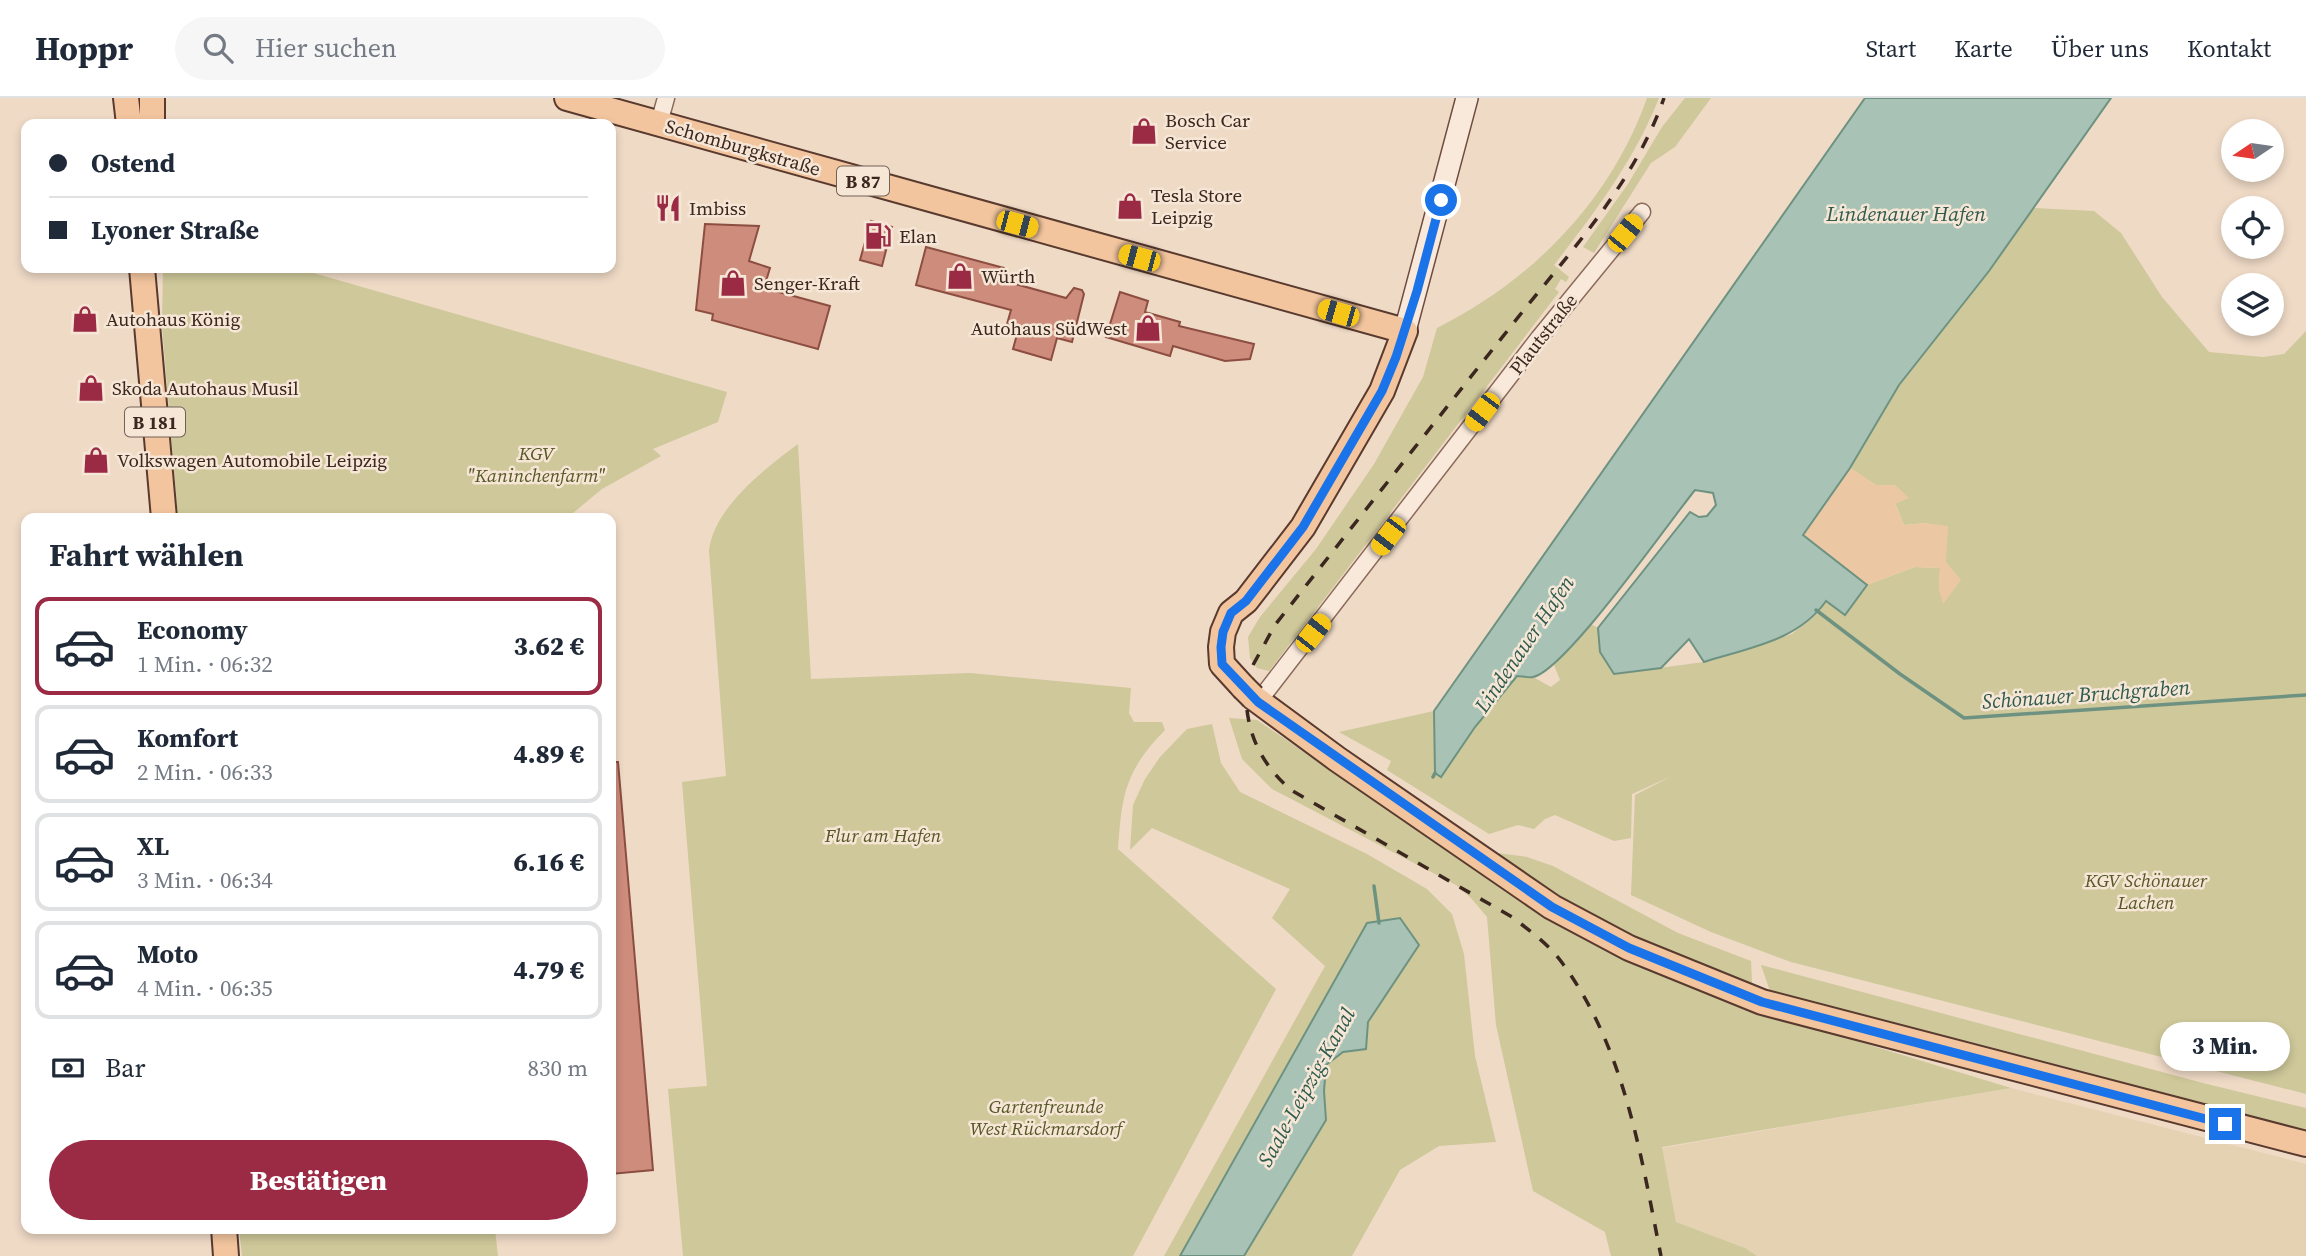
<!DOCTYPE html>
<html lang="de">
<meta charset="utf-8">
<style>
:root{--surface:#fff;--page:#f6f6f7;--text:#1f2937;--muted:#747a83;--line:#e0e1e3;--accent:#9b2a44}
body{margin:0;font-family:"Source Serif 4",serif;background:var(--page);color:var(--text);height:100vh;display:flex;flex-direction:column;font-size:26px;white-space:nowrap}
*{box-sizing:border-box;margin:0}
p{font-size:23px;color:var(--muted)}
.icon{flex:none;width:38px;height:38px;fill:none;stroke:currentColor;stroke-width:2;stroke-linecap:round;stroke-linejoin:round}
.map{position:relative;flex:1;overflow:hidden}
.drawer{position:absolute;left:21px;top:415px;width:595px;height:721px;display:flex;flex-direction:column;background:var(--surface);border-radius:14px;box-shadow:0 4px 10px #0003}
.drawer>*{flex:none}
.guide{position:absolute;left:21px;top:21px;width:595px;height:154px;border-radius:14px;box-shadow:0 4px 10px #0003;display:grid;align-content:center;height:154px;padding:0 28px;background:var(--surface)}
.needle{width:46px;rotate:257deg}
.fabs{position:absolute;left:2221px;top:21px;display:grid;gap:14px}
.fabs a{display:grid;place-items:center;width:63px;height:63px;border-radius:50%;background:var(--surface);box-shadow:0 4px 10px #0003;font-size:35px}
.end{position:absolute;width:32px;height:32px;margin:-16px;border:9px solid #1a73e8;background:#fff;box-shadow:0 0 0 4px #fff}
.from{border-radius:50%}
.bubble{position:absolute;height:49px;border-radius:24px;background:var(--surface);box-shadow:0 4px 10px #0003;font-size:23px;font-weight:800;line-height:49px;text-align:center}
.car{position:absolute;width:21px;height:42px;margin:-21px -10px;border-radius:9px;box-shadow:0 0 5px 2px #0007;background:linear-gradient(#f5c518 24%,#345 0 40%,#f5c518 0 76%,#345 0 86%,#f5c518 0)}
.guide b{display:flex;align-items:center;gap:24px;height:66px;font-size:26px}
.guide b+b{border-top:2px solid var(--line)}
.guide i{width:18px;height:18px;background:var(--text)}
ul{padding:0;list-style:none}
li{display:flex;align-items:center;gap:21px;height:98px;margin:0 14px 10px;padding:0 14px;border:4px solid var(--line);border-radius:14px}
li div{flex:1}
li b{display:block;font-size:26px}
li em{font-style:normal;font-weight:800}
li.on{border-color:var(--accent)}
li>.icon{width:63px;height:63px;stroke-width:1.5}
h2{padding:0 28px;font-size:32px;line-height:84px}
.pay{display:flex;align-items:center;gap:18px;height:77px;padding:0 28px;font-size:26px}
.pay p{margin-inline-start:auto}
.button{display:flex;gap:14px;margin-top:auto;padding:14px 28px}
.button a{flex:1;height:80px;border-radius:42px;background:var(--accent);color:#fff;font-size:28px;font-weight:800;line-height:80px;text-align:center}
header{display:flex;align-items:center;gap:42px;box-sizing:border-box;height:98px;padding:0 35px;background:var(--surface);border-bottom:2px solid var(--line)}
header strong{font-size:33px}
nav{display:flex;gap:38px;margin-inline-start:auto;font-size:24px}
.search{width:490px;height:63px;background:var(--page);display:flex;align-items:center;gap:18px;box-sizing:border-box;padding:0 24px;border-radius:38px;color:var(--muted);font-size:26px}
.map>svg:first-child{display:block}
</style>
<header>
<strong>Hoppr</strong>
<div class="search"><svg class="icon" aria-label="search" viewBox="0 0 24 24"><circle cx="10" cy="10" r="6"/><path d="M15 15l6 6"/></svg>Hier suchen</div>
<nav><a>Start</a><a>Karte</a><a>Über uns</a><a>Kontakt</a></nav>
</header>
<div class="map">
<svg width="2306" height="1158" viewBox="0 0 2306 1158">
<rect width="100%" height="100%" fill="#efdac6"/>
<path fill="#e5d2b3" d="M2011,990L2306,1066V1158H1757L1745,1150L1676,1124L1662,1050Z"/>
<path fill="#cec89a" d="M1647,0H1659C1634,63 1595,114 1554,167L1569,179L1566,184L1561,181L1555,191L1559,194L1273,568L1269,573L1257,570L1250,560L1248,539L1260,519L1316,451L1374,366L1423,279L1437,230C1533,182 1611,102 1647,0Z
M1685,0H1711L1675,49L1651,65L1594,155L1583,149L1628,86L1662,29Z
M2034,110L2094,113L2121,135L2162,199L2209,254L2263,259L2284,256L2306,233V996L1791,864L1711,834L1631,797L1635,697L1672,678L1632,696L1631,740L1614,743L1555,717L1545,721L1534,731L1518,727L1489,736L1387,672L1391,663L1339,634L1434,613L1435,675L1441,679L1475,629L1517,578L1533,579L1551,589L1560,582L1554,567L1591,526L1598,530L1600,554L1614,576L1704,564L1792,536L1818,515L1826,503L1845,517L1867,487L1915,469L1940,470L1939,491L1944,505L1946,464L1926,425L1904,427L1895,405L1908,400L1895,387H1876L1850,370L1899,287L1989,173Z
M163,170H296L727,294L718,324L653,351L661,358L602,391L567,420H178L162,228Z
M798,346L811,581L970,575L1131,590L1129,615L1134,624H1162L1165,632C1125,673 1122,696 1118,751L1276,891L1133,1158H683L668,991L707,988L682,684L726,678L709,453C713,410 766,370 798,346Z
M1229,620L1257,622L1534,810L1728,904L2011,990L1662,1049L1676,1124L1745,1150L1757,1158H1611L1605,1134L1533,1093L1496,927L1487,819L1471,800L1456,787L1272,691L1242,661Z
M1212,626L1221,665L1240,694L1367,756L1427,791L1452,816L1464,856L1475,958L1496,1044L1439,1048L1400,1072L1352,1158H1244L1326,1022L1324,993L1326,967L1343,954L1366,951L1367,924L1419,847L1367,825L1184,1152L1180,1158H1164L1325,868L1272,820L1290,791L1152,730L1130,752L1133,707L1145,681L1160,659L1187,631Z
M1490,754L1527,759L1553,768L1678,835L1751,863L1752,885C1656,861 1572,809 1490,754Z
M1761,867L2203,985L2306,1010V1038L1771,896Z
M239,1131H495L498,1158H242Z"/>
<path fill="#ebc8a3" d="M1850,370L1876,387H1895L1909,400L1895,406L1904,427L1926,425L1948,428L1946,464L1961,482L1943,506L1939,491L1940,470L1915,469L1867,487L1802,437Z"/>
<path fill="#a8c3b5" stroke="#6e9281" stroke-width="2" d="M1865,0H2111L1989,173L1899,287L1850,370L1803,437L1867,487L1845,517L1826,503C1798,543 1748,550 1704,564L1689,541L1661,570L1614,576L1600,554L1598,530L1690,414L1699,419L1707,418L1716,407L1713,395L1695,392C1669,424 1565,573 1533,579C1529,580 1521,578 1517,578L1475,629L1441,679L1435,675L1434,613Z
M1400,820L1419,847L1368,924L1366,951L1343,954L1326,967L1324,993L1326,1022L1244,1158H1180L1367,825Z"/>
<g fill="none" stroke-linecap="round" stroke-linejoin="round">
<path stroke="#6e9281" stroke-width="3.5" d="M1816,512L1900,576L1964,620L2306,597
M1433,679L1435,675
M1374,788L1379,825"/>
</g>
<path fill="#ce8c7c" stroke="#8b4e41" stroke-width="2" d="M871,123L892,129L882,168L860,162Z
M705,126L759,128L749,163L770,170L764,190L830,208L818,251L712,222L713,216L696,212Z
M926,149L1004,170L1001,182L1066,200L1074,190L1082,192L1084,196L1072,244L1057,240L1051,262L1013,251L1019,229L1007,226L1011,212L916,187Z
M1120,194L1148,203L1145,214L1180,224L1179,228L1254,246L1250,261L1225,263L1173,248L1170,258L1106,239Z
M611,664H618L653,1072L611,1076Z"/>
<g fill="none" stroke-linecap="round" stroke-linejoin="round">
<defs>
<path id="minor" d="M659,25L666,0
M1258,604L1539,240L1642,114"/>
<path id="secondary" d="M1405,233L1467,0"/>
<path id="primary" d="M126,0L129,26
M152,0V26
M567,0L1405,233L1382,293L1303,429L1246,503L1231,515L1223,534L1221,549L1222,566L1243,589
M142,170L164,420
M1253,599L1337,661L1552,809L1629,850L1762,904L2306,1046
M224,1130L226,1158"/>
</defs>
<use href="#minor" stroke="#8b6a5b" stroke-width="19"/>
<use href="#secondary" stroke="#6d4b3e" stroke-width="24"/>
<use href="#primary" stroke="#593a2f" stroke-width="28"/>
<use href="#minor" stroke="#f9e9da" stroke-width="16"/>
<use href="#secondary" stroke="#f9e9da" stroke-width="21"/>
<use href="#primary" stroke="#f2c59e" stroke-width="24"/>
<path stroke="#3b271f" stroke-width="3.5" stroke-dasharray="12 12" stroke-linecap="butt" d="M1253,567L1275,527C1352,429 1430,330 1508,232C1565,159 1633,89 1664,0
M1247,612C1251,645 1266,670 1291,692L1512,819C1530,833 1550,847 1563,866C1625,951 1641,1058 1661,1158"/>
<defs>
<path id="primary-bridge" d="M1243,589L1253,599"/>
</defs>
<use href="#primary-bridge" stroke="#593a2f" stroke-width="28" stroke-linecap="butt"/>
<use href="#primary-bridge" stroke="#f2c59e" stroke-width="24"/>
</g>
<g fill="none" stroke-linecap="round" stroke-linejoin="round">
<path stroke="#1a73e8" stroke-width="9" d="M1441,102L1417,193L1396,259L1382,293L1303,429L1246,503L1231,515L1223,534L1221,549L1222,566L1258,604L1552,809L1629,850L1762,904L2225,1026"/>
</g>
<defs>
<symbol id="shop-bare" viewBox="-9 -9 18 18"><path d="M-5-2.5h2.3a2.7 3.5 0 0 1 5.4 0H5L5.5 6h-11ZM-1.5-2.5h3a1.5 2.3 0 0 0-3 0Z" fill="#9b2a44" stroke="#f6e6d6" stroke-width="2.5" paint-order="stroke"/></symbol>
<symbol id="restaurant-bare" viewBox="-9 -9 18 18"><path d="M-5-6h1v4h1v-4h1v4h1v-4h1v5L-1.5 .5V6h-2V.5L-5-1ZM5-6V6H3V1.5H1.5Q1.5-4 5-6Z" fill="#9b2a44" stroke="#f6e6d6" stroke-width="2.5" paint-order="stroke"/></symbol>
<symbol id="fuel-bare" viewBox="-9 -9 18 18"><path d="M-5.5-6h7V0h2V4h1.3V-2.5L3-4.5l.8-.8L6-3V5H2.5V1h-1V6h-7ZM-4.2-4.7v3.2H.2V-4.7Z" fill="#9b2a44" stroke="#f6e6d6" stroke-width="2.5" paint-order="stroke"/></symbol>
</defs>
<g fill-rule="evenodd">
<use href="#shop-bare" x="1125" y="14" width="38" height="38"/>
<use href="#shop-bare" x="1111" y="89" width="38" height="38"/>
<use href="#restaurant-bare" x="649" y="91" width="38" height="38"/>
<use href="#fuel-bare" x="859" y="119" width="38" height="38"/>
<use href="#shop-bare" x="941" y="159" width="38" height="38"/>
<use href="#shop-bare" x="714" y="166" width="38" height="38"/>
<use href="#shop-bare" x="66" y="202" width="38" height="38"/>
<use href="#shop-bare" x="1129" y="211" width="38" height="38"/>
<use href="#shop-bare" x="72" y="271" width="38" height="38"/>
<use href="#shop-bare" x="77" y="343" width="38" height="38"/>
</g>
<g text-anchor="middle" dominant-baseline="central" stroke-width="5" stroke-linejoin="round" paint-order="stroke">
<g fill="#f6e6d6" stroke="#736056" stroke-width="2">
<rect x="837" y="68.5" width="52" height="29" rx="5"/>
<rect x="125" y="309.5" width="60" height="29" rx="5"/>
</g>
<g font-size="18" font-weight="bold" fill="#3b271f">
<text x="863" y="83">B 87</text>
<text x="155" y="324">B 181</text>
</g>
<g font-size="19" fill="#3b271f" stroke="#f6e6d6" text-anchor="start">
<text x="1165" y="22">Bosch Car<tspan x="1165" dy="22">Service</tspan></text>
<text x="1151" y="97">Tesla Store<tspan x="1151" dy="22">Leipzig</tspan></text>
<text x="689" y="110">Imbiss</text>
<text x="899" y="138">Elan</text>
<text x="981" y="178">Würth</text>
<text x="754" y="185">Senger-Kraft</text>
<text x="106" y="221">Autohaus König</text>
<text x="1127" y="230" text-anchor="end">Autohaus SüdWest</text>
<text x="112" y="290">Skoda Autohaus Musil</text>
<text x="117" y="362">Volkswagen Automobile Leipzig</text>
</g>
<g font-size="19" fill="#3b271f" stroke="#f6e6d6">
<text transform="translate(743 49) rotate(16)">Schomburgkstraße</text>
<text transform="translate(1543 236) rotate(-52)">Plautstraße</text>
</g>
<g font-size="19" font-style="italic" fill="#565826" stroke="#f6e6d6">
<text x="536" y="355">KGV<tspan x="536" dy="22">"Kaninchenfarm"</tspan></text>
<text x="883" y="737">Flur am Hafen</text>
<text x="2146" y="782">KGV Schönauer<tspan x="2146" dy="22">Lachen</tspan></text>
<text x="1046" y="1008">Gartenfreunde<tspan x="1046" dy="22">West Rückmarsdorf</tspan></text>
</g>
<g font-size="21" font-style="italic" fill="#2e5b4e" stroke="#f6e6d6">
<text x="1906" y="115">Lindenauer Hafen</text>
<text transform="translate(1524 546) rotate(-56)">Lindenauer Hafen</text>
<text transform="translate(2086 596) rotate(-4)">Schönauer Bruchgraben</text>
<text transform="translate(1306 989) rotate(-61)">Saale-Leipzig-Kanal</text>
</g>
</g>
</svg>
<div class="fabs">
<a><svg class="needle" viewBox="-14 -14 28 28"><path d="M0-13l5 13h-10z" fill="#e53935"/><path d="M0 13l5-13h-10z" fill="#747a83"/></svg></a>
<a><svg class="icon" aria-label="locate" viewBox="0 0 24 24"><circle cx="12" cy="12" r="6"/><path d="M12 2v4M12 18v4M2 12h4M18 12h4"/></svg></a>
<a><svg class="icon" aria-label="layers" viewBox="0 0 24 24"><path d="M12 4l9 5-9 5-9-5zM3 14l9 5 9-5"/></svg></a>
</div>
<i class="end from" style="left:1441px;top:102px"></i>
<i class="end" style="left:2225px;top:1026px"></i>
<div class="bubble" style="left:2160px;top:924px;width:130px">3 Min.</div>
<i class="car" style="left:1017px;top:126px;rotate:105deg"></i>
<i class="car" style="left:1625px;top:135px;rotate:39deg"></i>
<i class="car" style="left:1139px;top:160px;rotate:285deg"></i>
<i class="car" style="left:1338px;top:215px;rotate:286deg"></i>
<i class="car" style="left:1482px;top:314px;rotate:217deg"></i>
<i class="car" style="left:1388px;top:438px;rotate:217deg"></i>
<i class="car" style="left:1313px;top:535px;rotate:38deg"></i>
<div class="guide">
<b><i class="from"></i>Ostend</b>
<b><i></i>Lyoner Straße</b>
</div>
<section class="drawer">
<h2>Fahrt wählen</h2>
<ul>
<li class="on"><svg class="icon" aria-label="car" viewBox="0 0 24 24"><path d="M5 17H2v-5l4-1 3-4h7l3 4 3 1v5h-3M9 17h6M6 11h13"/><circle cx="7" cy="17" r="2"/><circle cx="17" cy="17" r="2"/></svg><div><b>Economy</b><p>1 Min. · 06:32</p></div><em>3.62 €</em></li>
<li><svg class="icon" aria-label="car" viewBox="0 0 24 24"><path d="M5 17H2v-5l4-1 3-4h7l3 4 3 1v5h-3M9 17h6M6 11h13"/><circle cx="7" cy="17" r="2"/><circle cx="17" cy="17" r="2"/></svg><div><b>Komfort</b><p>2 Min. · 06:33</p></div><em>4.89 €</em></li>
<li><svg class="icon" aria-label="car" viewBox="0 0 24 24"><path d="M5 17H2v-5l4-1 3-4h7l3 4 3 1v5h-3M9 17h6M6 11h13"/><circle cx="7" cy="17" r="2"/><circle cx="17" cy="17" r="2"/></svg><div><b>XL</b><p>3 Min. · 06:34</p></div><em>6.16 €</em></li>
<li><svg class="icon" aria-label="car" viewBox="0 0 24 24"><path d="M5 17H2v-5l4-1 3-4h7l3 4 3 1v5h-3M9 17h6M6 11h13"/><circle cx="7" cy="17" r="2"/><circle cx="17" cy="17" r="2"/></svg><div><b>Moto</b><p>4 Min. · 06:35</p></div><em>4.79 €</em></li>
</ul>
<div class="pay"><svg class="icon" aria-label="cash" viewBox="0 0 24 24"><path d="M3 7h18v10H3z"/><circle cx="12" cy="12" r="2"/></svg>Bar<p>830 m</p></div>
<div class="button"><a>Bestätigen</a></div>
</section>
</div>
